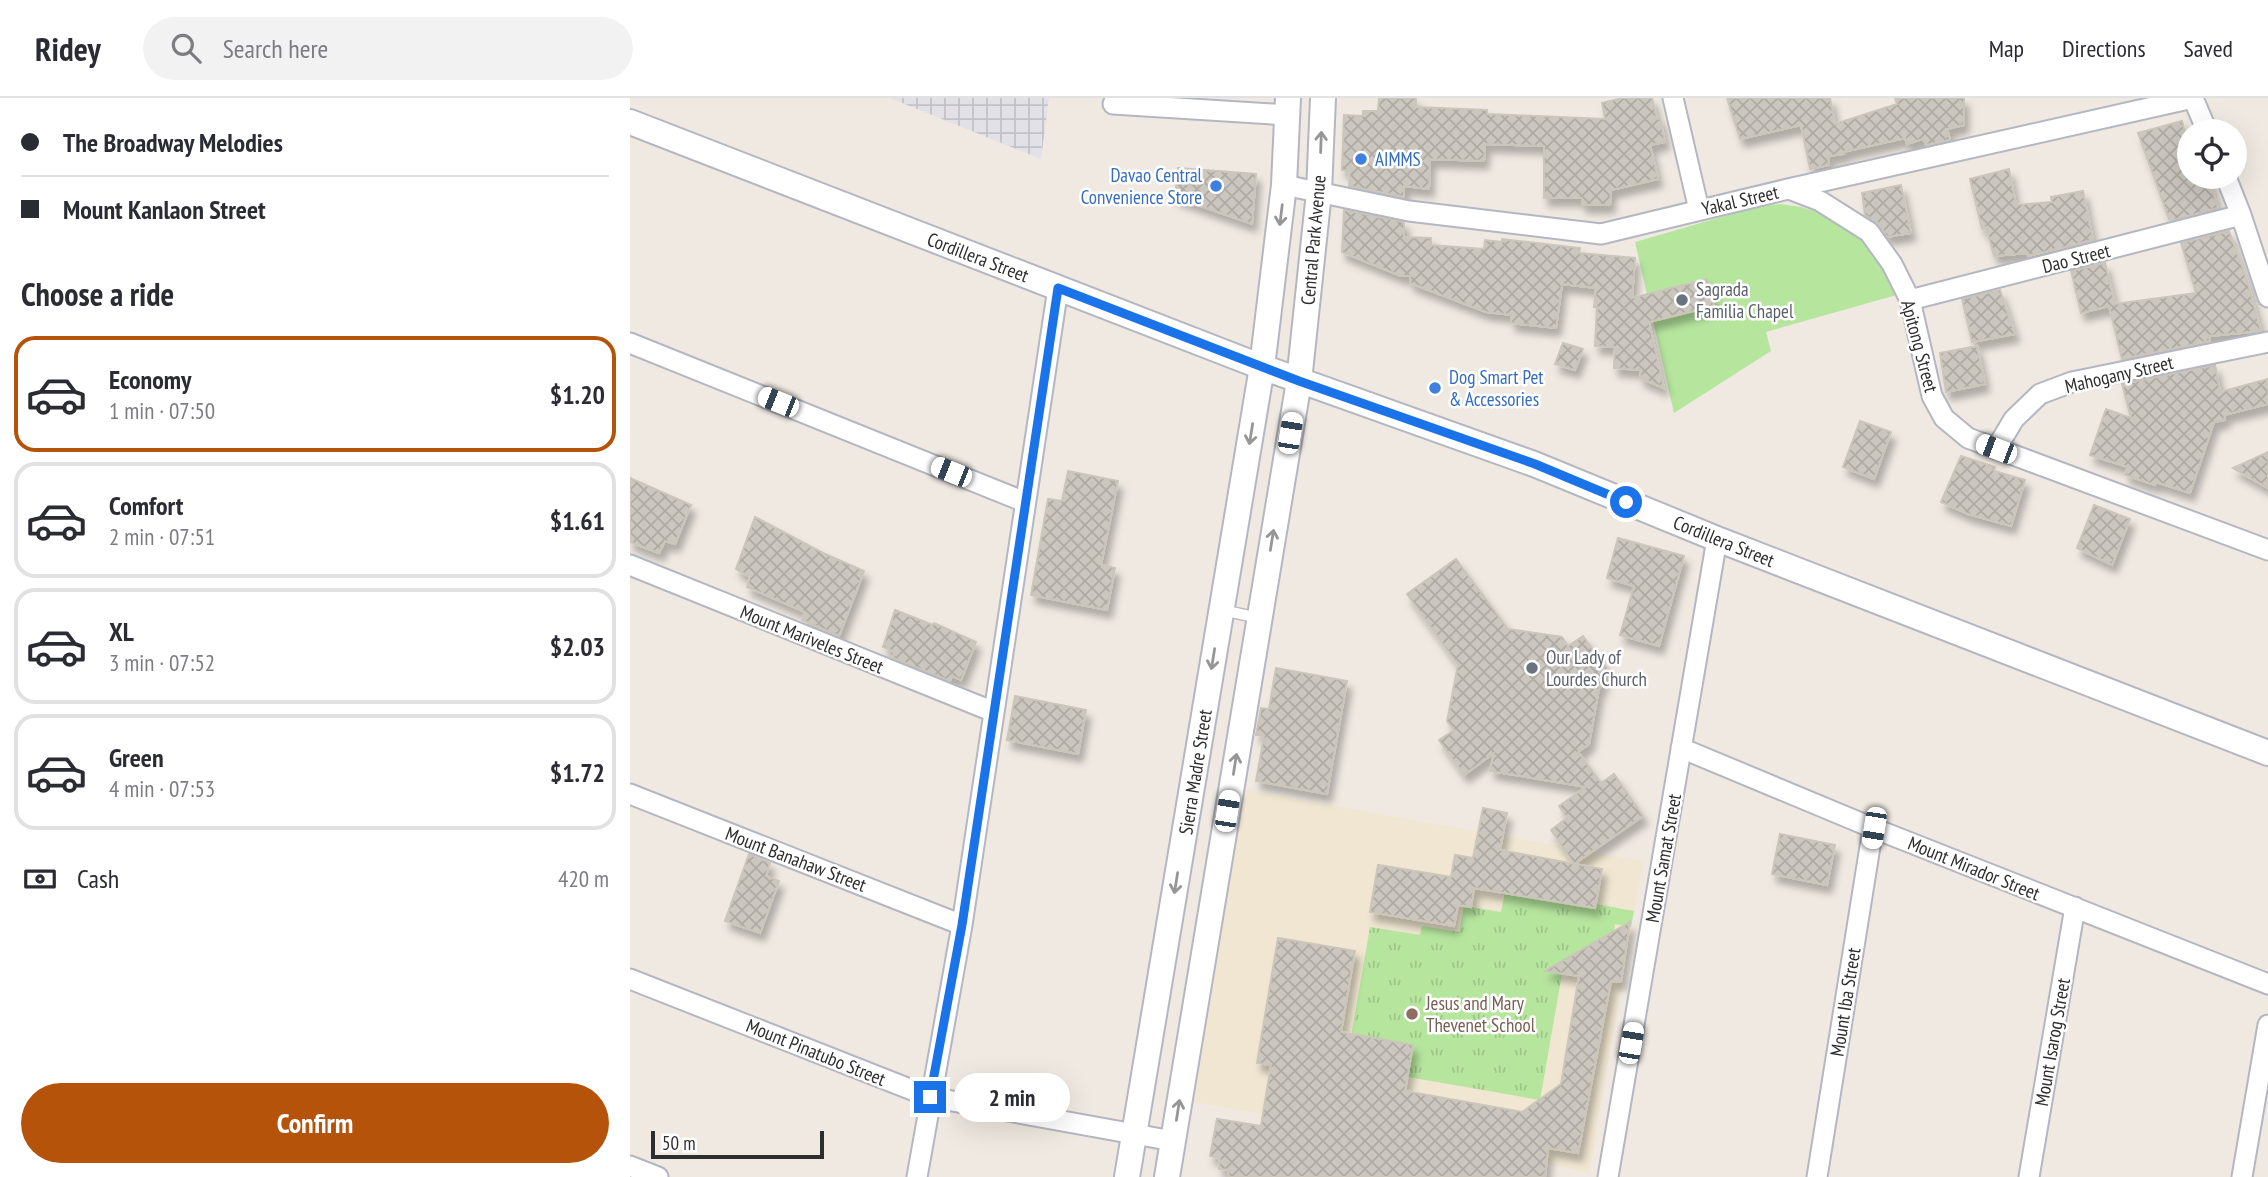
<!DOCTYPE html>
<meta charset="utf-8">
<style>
:root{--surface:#fff;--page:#f2f2f3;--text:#2b2b33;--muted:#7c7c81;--line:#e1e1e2;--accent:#b45309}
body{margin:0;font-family:"PT Sans Narrow",sans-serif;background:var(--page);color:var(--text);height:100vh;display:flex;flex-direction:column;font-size:26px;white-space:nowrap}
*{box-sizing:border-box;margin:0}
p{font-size:23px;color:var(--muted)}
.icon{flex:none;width:38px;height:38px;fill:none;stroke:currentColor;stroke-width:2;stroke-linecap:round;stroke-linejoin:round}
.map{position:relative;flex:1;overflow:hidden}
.drawer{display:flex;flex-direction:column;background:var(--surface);width:630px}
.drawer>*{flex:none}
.top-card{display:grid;align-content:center;height:154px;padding:0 21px;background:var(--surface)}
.controls{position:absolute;left:1547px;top:21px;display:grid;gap:14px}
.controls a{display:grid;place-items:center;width:70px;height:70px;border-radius:50%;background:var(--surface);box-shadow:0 7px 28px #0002;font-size:35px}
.scale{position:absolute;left:21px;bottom:18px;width:173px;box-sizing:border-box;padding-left:7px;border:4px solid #2e2e2e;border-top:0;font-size:19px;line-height:24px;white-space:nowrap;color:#2e2e2e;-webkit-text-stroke:5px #fff;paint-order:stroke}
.end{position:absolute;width:32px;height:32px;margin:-16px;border:9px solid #1a73e8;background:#fff;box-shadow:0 0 0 4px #fff}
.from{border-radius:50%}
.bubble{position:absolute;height:49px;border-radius:24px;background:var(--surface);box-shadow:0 7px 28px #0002;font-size:23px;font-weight:700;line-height:49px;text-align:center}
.car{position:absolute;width:21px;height:42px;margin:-21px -10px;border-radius:9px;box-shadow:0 0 5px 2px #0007;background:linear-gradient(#fff 24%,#345 0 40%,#fff 0 76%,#345 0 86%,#fff 0)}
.top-card b{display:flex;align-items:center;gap:24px;height:66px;font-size:26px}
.top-card b+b{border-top:2px solid var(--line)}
.top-card i{width:18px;height:18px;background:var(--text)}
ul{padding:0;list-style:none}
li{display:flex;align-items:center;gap:21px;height:116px;margin:0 14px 10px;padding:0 7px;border:4px solid var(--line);border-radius:21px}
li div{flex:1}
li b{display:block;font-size:26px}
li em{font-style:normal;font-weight:700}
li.on{border-color:var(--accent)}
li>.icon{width:63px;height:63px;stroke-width:1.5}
h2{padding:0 21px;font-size:32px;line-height:84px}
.pay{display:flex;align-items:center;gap:18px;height:77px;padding:0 21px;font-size:26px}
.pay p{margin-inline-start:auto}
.button{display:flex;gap:14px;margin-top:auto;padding:14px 21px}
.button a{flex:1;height:80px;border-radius:42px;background:var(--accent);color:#fff;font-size:28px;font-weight:700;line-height:80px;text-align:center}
header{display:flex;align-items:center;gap:42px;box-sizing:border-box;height:98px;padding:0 35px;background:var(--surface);border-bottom:2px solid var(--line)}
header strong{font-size:33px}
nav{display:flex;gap:38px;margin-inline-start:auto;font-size:24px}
.search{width:490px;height:63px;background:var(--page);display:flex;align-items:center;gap:18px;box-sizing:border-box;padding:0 24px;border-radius:38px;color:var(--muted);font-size:26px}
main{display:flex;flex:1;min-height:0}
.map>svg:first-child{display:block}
</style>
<header>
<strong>Ridey</strong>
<div class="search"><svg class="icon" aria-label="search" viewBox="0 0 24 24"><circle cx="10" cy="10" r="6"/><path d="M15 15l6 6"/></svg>Search here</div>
<nav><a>Map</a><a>Directions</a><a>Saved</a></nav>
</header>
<main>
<section class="drawer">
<div class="top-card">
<b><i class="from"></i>The Broadway Melodies</b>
<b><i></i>Mount Kanlaon Street</b>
</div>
<h2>Choose a ride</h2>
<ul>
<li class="on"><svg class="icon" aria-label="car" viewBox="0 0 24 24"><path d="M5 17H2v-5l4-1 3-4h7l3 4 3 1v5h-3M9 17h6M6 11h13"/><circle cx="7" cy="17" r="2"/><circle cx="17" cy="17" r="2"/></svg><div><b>Economy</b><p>1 min · 07:50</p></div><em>$1.20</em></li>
<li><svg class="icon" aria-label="car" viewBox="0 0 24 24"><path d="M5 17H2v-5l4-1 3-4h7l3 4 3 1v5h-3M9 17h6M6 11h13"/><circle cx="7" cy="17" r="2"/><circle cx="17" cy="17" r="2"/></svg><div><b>Comfort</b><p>2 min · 07:51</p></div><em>$1.61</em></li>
<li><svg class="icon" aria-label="car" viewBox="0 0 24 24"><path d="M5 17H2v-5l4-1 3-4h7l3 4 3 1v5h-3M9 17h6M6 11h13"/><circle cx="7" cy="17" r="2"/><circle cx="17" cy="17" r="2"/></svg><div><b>XL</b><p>3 min · 07:52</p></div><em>$2.03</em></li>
<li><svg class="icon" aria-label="car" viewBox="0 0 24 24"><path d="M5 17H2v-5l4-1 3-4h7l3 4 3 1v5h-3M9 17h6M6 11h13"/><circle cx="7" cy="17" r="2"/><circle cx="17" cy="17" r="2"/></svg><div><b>Green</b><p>4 min · 07:53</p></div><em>$1.72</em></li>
</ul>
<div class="pay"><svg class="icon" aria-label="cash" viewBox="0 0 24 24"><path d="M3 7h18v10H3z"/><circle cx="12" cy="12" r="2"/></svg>Cash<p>420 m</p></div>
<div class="button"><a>Confirm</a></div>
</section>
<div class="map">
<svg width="1638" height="1079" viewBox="0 0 1638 1079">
<defs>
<pattern id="industrial-grid" width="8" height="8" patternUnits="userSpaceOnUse" patternTransform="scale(1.75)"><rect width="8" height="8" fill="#e3e1e8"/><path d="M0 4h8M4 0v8" fill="none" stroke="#c3c1c7"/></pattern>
<pattern id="grass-tufts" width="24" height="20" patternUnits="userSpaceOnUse" patternTransform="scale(1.75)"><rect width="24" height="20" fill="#b6e59e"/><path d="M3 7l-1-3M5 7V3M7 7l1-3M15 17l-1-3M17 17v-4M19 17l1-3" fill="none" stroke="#9dc588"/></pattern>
<pattern id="building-cross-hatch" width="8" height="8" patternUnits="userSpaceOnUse" patternTransform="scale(1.75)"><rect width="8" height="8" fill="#cbc7bf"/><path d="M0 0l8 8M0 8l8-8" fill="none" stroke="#afaba4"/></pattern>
<filter id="shadow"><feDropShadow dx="4.5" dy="8" stdDeviation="3.5" flood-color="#0004"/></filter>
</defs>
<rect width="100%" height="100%" fill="#efe9e1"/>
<path fill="url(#industrial-grid)" d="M260,0H419L411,61Z"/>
<path fill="#f0e6d1" d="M615,692L1013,763L959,1074L564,1004Z"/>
<path fill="url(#grass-tufts)" d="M875,795L964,810L966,806L1004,813L1001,829L985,826L984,833L929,865L927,875L932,876L910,1002L778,979L783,947L736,939L716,967L740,829L790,837L792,828L829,834L834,808L871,814Z"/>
<path fill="#b6e59e" d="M1150,106L1171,109L1196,117L1218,131L1248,158L1270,196L1136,234L1141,253L1044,315L1005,144L1126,109Z"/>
<path fill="url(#building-cross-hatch)" stroke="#cbc5ba" stroke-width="2" filter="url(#shadow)" d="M749,0H786V9L857,12V16L975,21L972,5L992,0H1022L1027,21L1030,20L1035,44L1020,47L1028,81L981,92L980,107H952V100H914V48L855,46L854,63L800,61L799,91L774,88V99L719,88L720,72H712L714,17L733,18V13H748Z
M1097,0H1200L1205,26L1267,6L1265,0H1334V27L1317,31L1320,42L1296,47L1293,41L1277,46L1275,40L1213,54L1214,56L1198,58L1199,67L1180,71L1171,27L1110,41Z
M1552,23L1559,50V79H1578L1588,110L1544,122L1543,120L1539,121L1508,35Z
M548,70L626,76L622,126L545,99Z
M1379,71L1386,107L1422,104L1421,99L1453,93L1463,142L1398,158V155L1364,158L1356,129L1352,131L1340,81Z
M1271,87L1281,135L1257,139L1249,126L1235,117L1232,95Z
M714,112L774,124V139L801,140V147L854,151L855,142L872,144V141L950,150L949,155L1005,160L1002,200L1077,181L1084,208L1019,224L1034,290L1010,280L1011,272L984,270L985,249L965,248L967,209H964L966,190L932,186L926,230L881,225L882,217L856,214L780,185V178H771L712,154Z
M1599,133L1617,182L1631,233L1579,238L1580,243L1492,261L1479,208L1451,215L1441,173L1475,165L1485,206L1566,195L1551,145Z
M1370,192L1385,236L1342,244L1332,201Z
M933,245L953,251L945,272L925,266Z
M1347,248L1355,286L1316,294L1310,255Z
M1585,267L1590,294L1638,281V306L1594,317L1595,322L1584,324L1560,395L1526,384L1525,387L1495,377L1498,369L1460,357L1476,311L1501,320L1492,286Z
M1230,323L1261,334L1244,381L1213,369Z
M1638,354V390L1603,370Z
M1331,358L1365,369L1364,373L1395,382L1381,428L1338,416L1311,404Z
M438,373L488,383L471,467L485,470L477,512L401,497L418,401L432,403Z
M0,380L61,407L45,446L35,443L29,455L0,444Z
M1464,407L1500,421L1482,467L1447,450Z
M125,419L193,455L234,473L209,538L172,522L175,514L117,489L120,479L106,471Z
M988,440L1054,458L1029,548L990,537L1004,488L977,480Z
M826,461L878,531L932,539L938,548L953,538L979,573L969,580L974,586L969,590L959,646L948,654L971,685L984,676L1013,718L944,766L921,732L937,720L929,708L956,689L860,673L864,655L834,677L809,642L824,632L817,623L828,567L777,496Z
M265,512L303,527L304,525L346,544L331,582L322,578L320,583L263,560L265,554L253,549Z
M646,570L717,583L697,696L626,683L634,638L626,637L631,610L639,611Z
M385,598L456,612L448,656L377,642Z
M853,710L877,715L870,752L972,771L965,810L844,790L841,809L828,807L824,828L740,814L748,767L821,779L825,757L843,760Z
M1150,736L1205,747L1197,787L1142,776Z
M119,756L140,765L136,778L149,783L130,835L95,823Z
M1000,824L991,884L981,883L948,1055L918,1050L915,1079H598L599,1072L589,1071L590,1060L580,1058L587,1021L631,1028L641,967L627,965L648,840L725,853L711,934L783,947L775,993L892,1014L931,986L949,878L915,873Z"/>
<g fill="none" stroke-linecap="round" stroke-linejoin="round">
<defs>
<path id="service" d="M592,512L629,520"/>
<path id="minor" d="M1043,0L1069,112
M1563,0L1577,33
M483,6L658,17
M1596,79L1611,117L1638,199
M654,87L779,113L971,136L1158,91L1563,0
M1159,91L1190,103L1239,134L1262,166L1280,202L1302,298L1314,320L1338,340L1638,452
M1280,202L1611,117
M0,245L395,404
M1366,351L1384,321L1410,296L1442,284L1638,244
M0,467L364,614
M1051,650L1243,730L1638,886
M0,696L332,827
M0,881L300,999L543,1043
M0,1068L28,1079
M287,1079L332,827L428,190
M978,1079L1087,441
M1187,1079L1243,730
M1399,1079L1445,809
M1612,1079L1638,927"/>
<path id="tertiary" d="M0,24L632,269L904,366L1087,441L1638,655
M497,1079L632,269L654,87L658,0
M537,1079L669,283L689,94L693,0"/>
</defs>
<use href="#service" stroke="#b4b7c1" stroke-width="13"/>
<use href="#minor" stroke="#b4b7c1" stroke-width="23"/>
<use href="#tertiary" stroke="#b4b7c1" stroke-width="28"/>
<use href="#service" stroke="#fff" stroke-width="10"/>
<use href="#minor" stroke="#fff" stroke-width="19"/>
<use href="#tertiary" stroke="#fff" stroke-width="24"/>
</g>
<defs><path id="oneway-shaft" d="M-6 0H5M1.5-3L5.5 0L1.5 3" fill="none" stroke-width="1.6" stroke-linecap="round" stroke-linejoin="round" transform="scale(1.75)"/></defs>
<g stroke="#969696">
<use href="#oneway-shaft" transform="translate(691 44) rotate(-88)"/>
<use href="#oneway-shaft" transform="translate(651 117) rotate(97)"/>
<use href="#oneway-shaft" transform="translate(621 336) rotate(99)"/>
<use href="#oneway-shaft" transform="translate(642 442) rotate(-81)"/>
<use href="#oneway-shaft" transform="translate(583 561) rotate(99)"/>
<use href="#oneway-shaft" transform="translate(605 666) rotate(-81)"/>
<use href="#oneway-shaft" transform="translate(546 785) rotate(99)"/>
<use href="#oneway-shaft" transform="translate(548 1012) rotate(-81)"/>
</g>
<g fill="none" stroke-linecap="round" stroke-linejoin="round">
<path stroke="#1a73e8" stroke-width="9" d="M300,999L332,827L428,190L669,283L905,366L996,404"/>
</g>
<g fill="#3f7fe0" stroke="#fff" stroke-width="2.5">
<circle cx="731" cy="61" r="7"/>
<circle cx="586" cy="88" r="7"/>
<circle cx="805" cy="290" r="7"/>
</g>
<g fill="#6b7280" stroke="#fff" stroke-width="2.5">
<circle cx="1052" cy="202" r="7"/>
<circle cx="902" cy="570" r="7"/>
</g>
<circle fill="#8d6e63" stroke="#fff" stroke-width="2.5" cx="782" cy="916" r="7"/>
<g text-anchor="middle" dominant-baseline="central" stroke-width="5" stroke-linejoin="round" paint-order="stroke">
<g font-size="19" fill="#366cbe" stroke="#fff" text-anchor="start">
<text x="745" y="61">AIMMS</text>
<text x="572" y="77" text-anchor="end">Davao Central<tspan x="572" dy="22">Convenience Store</tspan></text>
<text x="819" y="279">Dog Smart Pet<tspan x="819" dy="22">&amp; Accessories</tspan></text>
</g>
<g font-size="19" fill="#2e2e2e" stroke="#fff">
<text transform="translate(1110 102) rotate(-13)">Yakal Street</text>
<text transform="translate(683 142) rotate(-85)">Central Park Avenue</text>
<text transform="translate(348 159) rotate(21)">Cordillera Street</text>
<text transform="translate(1446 160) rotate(-14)">Dao Street</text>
<text transform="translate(1290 248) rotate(75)">Apitong Street</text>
<text transform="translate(1489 276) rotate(-13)">Mahogany Street</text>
<text transform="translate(1094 443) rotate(22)">Cordillera Street</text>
<text transform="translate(182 541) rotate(22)">Mount Mariveles Street</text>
<text transform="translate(565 674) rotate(-81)">Sierra Madre Street</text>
<text transform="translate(1033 760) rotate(-80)">Mount Samat Street</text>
<text transform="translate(166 761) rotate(21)">Mount Banahaw Street</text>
<text transform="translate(1344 770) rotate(22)">Mount Mirador Street</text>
<text transform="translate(1215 904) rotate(-81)">Mount Iba Street</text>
<text transform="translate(1422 944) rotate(-80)">Mount Isarog Street</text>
<text transform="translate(186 954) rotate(22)">Mount Pinatubo Street</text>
</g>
<g font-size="19" fill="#5b616d" stroke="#fff" text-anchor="start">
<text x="1066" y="191">Sagrada<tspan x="1066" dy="22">Familia Chapel</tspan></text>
<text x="916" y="559">Our Lady of<tspan x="916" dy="22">Lourdes Church</tspan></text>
</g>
<g font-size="19" fill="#785e54" stroke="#fff" text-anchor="start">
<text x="796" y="905">Jesus and Mary<tspan x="796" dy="22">Thevenet School</tspan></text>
</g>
</g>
</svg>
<div class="controls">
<a><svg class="icon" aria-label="locate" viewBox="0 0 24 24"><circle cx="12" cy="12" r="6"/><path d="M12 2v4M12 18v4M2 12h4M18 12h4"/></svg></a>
</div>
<div class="scale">50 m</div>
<i class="end from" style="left:996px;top:404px"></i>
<i class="end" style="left:300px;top:999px"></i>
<div class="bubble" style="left:324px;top:975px;width:116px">2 min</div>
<i class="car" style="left:148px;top:304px;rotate:292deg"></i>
<i class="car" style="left:660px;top:335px;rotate:9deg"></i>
<i class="car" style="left:1366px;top:351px;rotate:291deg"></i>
<i class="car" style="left:321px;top:374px;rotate:292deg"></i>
<i class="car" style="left:597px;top:713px;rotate:9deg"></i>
<i class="car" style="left:1244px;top:730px;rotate:189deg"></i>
<i class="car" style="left:1001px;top:945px;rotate:10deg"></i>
</div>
</main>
